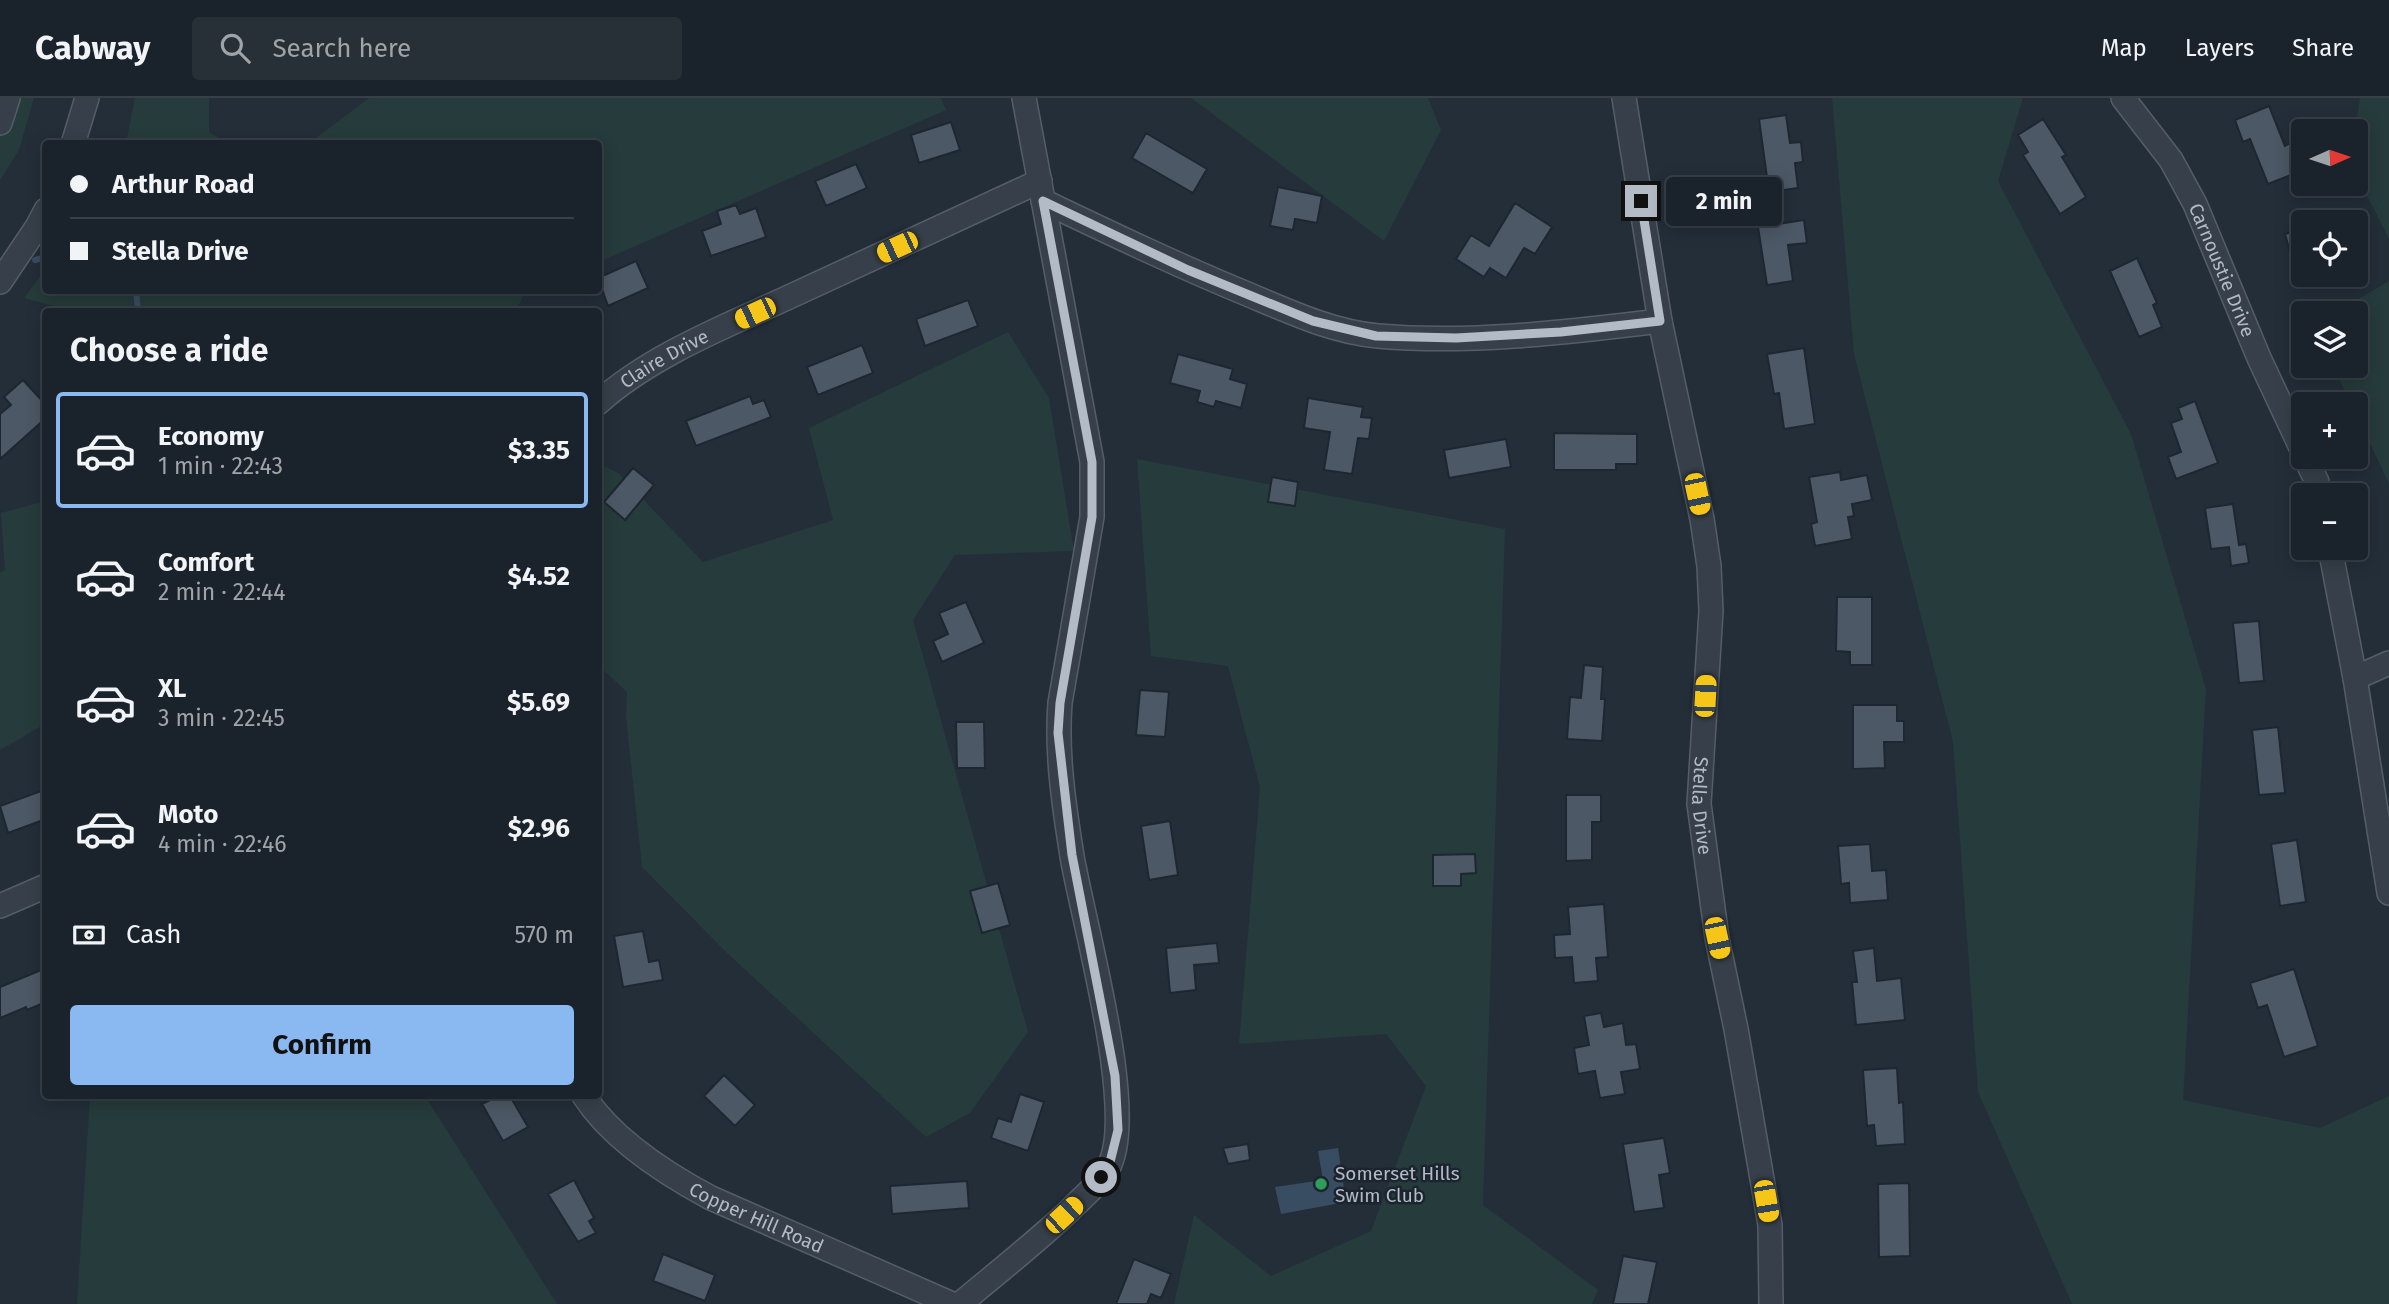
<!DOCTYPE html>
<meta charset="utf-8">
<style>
:root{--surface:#1a222b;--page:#272f37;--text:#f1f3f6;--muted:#9fa4a9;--line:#383f47;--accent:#8ab9f2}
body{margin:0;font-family:"Fira Sans",sans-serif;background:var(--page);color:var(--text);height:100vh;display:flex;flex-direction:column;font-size:26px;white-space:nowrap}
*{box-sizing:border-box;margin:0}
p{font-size:23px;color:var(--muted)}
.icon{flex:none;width:38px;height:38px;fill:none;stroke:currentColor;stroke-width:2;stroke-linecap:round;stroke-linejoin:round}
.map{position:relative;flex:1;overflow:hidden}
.details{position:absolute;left:42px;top:210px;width:560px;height:791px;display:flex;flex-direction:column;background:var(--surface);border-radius:7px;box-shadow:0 4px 18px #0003,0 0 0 2px var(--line)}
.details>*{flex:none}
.banner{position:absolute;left:42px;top:42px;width:560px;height:154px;border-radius:7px;box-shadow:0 4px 18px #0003,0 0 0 2px var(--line);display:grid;align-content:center;height:154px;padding:0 28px;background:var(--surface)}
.needle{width:46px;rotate:87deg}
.tools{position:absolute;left:2291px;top:21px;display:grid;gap:14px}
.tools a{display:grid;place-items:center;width:77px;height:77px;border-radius:7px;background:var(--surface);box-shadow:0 4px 18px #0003,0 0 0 2px var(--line);font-size:35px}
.end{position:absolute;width:32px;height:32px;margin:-16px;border:9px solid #b2bbc6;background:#111;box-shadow:0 0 0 4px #111}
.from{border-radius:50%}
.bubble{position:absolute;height:49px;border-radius:7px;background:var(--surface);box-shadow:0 4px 18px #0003,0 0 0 2px var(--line);font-size:23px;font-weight:700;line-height:49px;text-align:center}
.car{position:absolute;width:21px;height:42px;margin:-21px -10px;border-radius:9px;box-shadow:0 0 5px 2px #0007;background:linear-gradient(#f5c518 24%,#345 0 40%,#f5c518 0 76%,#345 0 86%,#f5c518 0)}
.banner b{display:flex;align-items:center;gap:24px;height:66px;font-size:26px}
.banner b+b{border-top:2px solid var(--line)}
.banner i{width:18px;height:18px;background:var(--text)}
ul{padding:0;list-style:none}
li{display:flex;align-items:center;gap:21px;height:116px;margin:0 14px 10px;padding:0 14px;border:4px solid transparent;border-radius:7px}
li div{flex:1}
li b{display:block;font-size:26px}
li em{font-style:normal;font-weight:700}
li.on{border-color:var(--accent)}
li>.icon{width:63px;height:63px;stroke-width:1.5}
h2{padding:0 28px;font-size:32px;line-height:84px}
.pay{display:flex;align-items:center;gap:18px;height:77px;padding:0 28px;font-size:26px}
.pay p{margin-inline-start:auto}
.action{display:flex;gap:14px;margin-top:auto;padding:14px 28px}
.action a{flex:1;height:80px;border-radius:7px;background:var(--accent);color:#111;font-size:28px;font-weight:700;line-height:80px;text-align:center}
header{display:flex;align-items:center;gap:42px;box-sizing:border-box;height:98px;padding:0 35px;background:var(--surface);border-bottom:2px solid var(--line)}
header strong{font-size:33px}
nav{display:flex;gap:38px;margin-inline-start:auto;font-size:24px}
.search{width:490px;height:63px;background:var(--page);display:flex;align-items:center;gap:18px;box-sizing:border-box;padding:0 24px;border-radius:7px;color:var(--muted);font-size:26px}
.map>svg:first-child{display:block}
</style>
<header>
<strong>Cabway</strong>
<div class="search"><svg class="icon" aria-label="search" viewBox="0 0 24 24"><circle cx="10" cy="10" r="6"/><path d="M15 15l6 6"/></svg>Search here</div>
<nav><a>Map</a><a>Layers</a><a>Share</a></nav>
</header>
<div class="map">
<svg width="2389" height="1206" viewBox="0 0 2389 1206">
<rect width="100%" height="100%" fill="#232e39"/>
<path fill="#263b3b" d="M0,0H34L19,52L0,82Z
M135,0H209V34L228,45H126Z
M369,0H941L946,12L599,164L598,46L309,45Z
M1191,0H1428L1441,32L1384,143Z
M1832,0H2023L1998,83L2131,336L2206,591L2183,1002L2320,1030L2389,998V1206H2072L1978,994L1953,644L1854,256Z
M2360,0H2389V141L2356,76L2355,33Z
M45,172L46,192L534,193L524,197L515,214H75L24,200Z
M2389,183V386L2356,315V306H2351L2333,268H2356V215H2335Z
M1008,234L1049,300L1074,453L955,457L913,522L1028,934L970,1015L926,1039L726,854L642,769L626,619L627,594L599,568L598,365L618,375L703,464L833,422L809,330Z
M1137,361L1505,431L1483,1107L1598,1192L1592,1206H1174L1194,1117L1271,1178L1371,1133L1426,988L1386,936L1239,946L1260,689L1228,568L1151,558Z
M45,403V626L0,652V475L5,472L1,415Z
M90,998H425L557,1206H77Z"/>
<path fill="#394d62" d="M1338,1050L1346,1104L1281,1116L1275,1089L1323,1082L1318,1053Z"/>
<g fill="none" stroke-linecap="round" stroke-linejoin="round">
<path stroke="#394d62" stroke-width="6" d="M35,162L46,159
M136,192L138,214"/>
</g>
<path fill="#4c5865" stroke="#1e2731" stroke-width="2" d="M2269,8L2285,48L2290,45L2301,73L2268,86L2250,41L2243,44L2235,22Z
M1786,17L1790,45L1801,44L1803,64L1795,65L1798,90L1769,94L1759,21Z
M2043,21L2066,57L2062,59L2086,99L2060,116L2023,57L2028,54L2018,37Z
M951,24L960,52L919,65L911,37Z
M1146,35L1207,71L1193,95L1132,60Z
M856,66L867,90L826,108L815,83Z
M1278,89L1322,98L1317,125L1295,121L1293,132L1270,128Z
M1515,105L1552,129L1535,156L1524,150L1506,180L1490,170L1484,179L1456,161L1471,137L1489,148Z
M736,107L740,116L756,110L766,139L711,158L702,133L721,126L717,113Z
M1804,122L1807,145L1788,147L1793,183L1767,187L1758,129Z
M2303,131V182L2298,183L2285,136Z
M2137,160L2157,205L2153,207L2162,229L2139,239L2110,173Z
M636,163L648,190L608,208L598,180Z
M968,202L978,228L925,248L916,221Z
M862,247L873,275L818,297L807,269Z
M1804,250L1815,326L1784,331L1779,295L1774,296L1767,256Z
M1178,256L1233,271L1230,281L1247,286L1241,310L1216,303L1214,309L1197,304L1200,293L1170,285Z
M23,282L46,307V320L0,361V316L11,307L4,299Z
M750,298L753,306L764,302L771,319L696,348L686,323Z
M1308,300L1363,309L1361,319L1372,320L1369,341L1358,340L1352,376L1324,372L1330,334L1304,330Z
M2195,303L2218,365L2176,381L2168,359L2181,354L2171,325L2182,321L2178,310Z
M1554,335L1637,336V366H1616V372H1554Z
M1506,341L1511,369L1449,380L1444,352Z
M633,370L654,387L625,422L604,404Z
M1840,374L1841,382L1867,377L1872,402L1852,406L1854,418L1848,419L1852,441L1815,448L1811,426L1817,424L1809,379Z
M1272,379L1298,384L1295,408L1268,404Z
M2233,406L2239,447L2246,446L2249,465L2231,468L2229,449L2211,451L2205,410Z
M1837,499H1872V567H1850V554L1836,553Z
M966,504L984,545L942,564L933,543L948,536L939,515Z
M2259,523L2264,583L2239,585L2233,525Z
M1584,567L1603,569L1601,601H1605L1602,643L1567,641L1570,599L1581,600Z
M1140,592L1169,594L1165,639L1136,637Z
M1853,607H1897V623H1904V644H1884L1885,670L1853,671Z
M956,624H984L985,670H957Z
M2278,629L2285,695L2259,697L2252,632Z
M41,693L46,704V721L8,735L0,708Z
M1566,697H1601V724H1592V762L1566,763Z
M1170,723L1178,777L1149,782L1141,728Z
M2297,742L2306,804L2280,808L2271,746Z
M1870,746L1872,773L1886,772L1888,802L1850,805L1849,785L1841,786L1838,748Z
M1475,756L1476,775L1461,776V788H1433V757Z
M998,785L1010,827L982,835L970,793Z
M1604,806L1608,859L1596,860L1598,883L1574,885L1572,859L1555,860L1554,837L1570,836L1568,809Z
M643,833L649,864L659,862L663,882L623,889L614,838Z
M1217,845L1219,865L1194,867L1196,892L1170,895L1166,850Z
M1874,850L1877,883L1901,880L1905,922L1856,927L1852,884H1857L1853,853Z
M46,870V904L27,912L26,909L0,920V889Z
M2294,871L2318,948L2284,959L2267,907L2258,910L2250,885Z
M1601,915L1604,929L1623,925L1626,947L1636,946L1640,971L1621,974L1625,996L1600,1000L1595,973L1578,976L1574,950L1589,947L1584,918Z
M1897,970L1899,1005L1903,1004L1905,1046L1876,1048L1874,1027L1867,1028L1863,972Z
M724,977L755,1007L735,1028L704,998Z
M1020,996L1044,1004L1028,1053L991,1040L998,1020L1011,1024Z
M498,998H510L528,1029L503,1043L482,1006Z
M1664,1040L1670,1075L1659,1077L1664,1110L1634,1114L1623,1046Z
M1248,1046L1250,1062L1228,1066L1223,1050Z
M574,1082L594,1120L589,1123L596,1135L578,1144L548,1096Z
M967,1083L969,1110L892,1116L890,1088Z
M1909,1085L1910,1158L1879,1159L1878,1086Z
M663,1156L715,1177L705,1203L653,1183Z
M1623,1158L1657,1164L1648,1206H1613Z
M1134,1161L1171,1176L1161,1200L1151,1196L1147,1206H1116Z"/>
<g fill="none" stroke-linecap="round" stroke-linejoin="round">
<defs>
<g id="minor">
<path id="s1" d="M1624,0L1660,223L1702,421L1709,468L1711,513L1699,706L1717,840L1736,931L1770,1127L1771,1206"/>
<path id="s2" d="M2123,0L2171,62L2195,106L2259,260L2303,354"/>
<path d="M0,25L8,0"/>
<path d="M73,46L87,0"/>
<path d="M1043,103C1112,136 1181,169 1252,198C1292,215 1334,234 1378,238C1472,246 1567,234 1660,223"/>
<path d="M0,184L37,129L46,112"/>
<path id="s3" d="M598,305C650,258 726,228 789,199C872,160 956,122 1040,83"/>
<path d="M2305,359L2317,384L2320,397"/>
<path d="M2330,450L2355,580L2389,795"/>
<path d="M2355,580L2389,565"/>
<path d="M0,808L46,788"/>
<path id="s4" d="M584,998C612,1041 666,1076 711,1100L952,1206"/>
<path d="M960,1206C997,1175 1034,1146 1069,1113C1083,1099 1098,1087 1108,1070C1139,1017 1083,824 1072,758C1064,708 1056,655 1060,605L1092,419V364L1024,0"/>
</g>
</defs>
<use href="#minor" stroke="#555e68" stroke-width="26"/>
<use href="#minor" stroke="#37404a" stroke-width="23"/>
</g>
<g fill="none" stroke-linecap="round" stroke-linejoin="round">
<path stroke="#b2bbc6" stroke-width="9" d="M1101,1079L1109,1068L1118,1032L1115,978L1072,757L1058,635L1060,605L1092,419V364L1043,103L1188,172L1313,223L1376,238L1456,240L1561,234L1660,223L1641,103"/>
</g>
<circle fill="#2e9e5b" stroke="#1c252f" stroke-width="2.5" cx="1321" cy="1086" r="7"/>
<g text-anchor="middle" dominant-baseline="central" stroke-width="5" stroke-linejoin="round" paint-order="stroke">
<g font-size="19" fill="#b2bbc6" stroke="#1c252f">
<text stroke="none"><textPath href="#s2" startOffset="200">Carnoustie Drive</textPath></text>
<text stroke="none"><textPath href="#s3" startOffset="80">Claire Drive</textPath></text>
<text stroke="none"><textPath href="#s1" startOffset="716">Stella Drive</textPath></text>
<text stroke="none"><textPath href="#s4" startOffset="214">Copper Hill Road</textPath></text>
</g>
<g font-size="19" fill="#b2bbc6" stroke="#1c252f" text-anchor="start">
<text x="1335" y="1075">Somerset Hills<tspan x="1335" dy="22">Swim Club</tspan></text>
</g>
</g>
</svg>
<div class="tools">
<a><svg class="needle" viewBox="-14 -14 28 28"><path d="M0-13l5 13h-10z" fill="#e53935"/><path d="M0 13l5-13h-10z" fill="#9fa4a9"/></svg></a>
<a><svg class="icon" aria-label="locate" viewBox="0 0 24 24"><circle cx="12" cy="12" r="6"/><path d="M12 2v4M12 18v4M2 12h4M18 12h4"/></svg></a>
<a><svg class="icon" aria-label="layers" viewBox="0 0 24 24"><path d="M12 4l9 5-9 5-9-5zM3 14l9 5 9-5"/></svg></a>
<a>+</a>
<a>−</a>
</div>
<i class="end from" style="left:1101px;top:1079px"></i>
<i class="end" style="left:1641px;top:103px"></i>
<div class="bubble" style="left:1666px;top:79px;width:116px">2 min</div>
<i class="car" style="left:897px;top:149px;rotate:245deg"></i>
<i class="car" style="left:755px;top:215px;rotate:245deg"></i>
<i class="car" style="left:1697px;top:396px;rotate:168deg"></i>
<i class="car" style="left:1705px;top:598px;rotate:3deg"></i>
<i class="car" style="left:1717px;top:840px;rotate:168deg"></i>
<i class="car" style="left:1766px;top:1103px;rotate:170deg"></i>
<i class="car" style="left:1064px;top:1117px;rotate:47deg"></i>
<div class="banner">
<b><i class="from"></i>Arthur Road</b>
<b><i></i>Stella Drive</b>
</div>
<section class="details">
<h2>Choose a ride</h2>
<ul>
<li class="on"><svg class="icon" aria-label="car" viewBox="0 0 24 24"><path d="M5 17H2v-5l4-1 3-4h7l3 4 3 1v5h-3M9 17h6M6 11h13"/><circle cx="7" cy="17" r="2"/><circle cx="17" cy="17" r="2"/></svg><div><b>Economy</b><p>1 min · 22:43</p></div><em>$3.35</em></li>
<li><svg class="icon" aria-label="car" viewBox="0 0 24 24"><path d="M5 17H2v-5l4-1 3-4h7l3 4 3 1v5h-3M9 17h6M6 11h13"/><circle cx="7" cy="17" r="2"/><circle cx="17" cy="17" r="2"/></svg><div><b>Comfort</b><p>2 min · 22:44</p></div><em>$4.52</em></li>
<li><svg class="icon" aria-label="car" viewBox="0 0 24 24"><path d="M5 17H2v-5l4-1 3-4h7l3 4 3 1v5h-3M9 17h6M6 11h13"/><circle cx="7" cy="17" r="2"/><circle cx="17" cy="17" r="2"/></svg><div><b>XL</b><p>3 min · 22:45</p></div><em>$5.69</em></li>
<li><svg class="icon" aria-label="car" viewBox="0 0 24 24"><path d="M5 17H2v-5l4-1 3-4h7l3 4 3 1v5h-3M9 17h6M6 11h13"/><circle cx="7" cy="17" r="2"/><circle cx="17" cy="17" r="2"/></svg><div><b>Moto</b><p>4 min · 22:46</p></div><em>$2.96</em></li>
</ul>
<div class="pay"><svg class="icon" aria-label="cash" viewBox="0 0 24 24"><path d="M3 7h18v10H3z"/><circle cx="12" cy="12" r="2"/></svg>Cash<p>570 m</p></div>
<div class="action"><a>Confirm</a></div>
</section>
</div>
